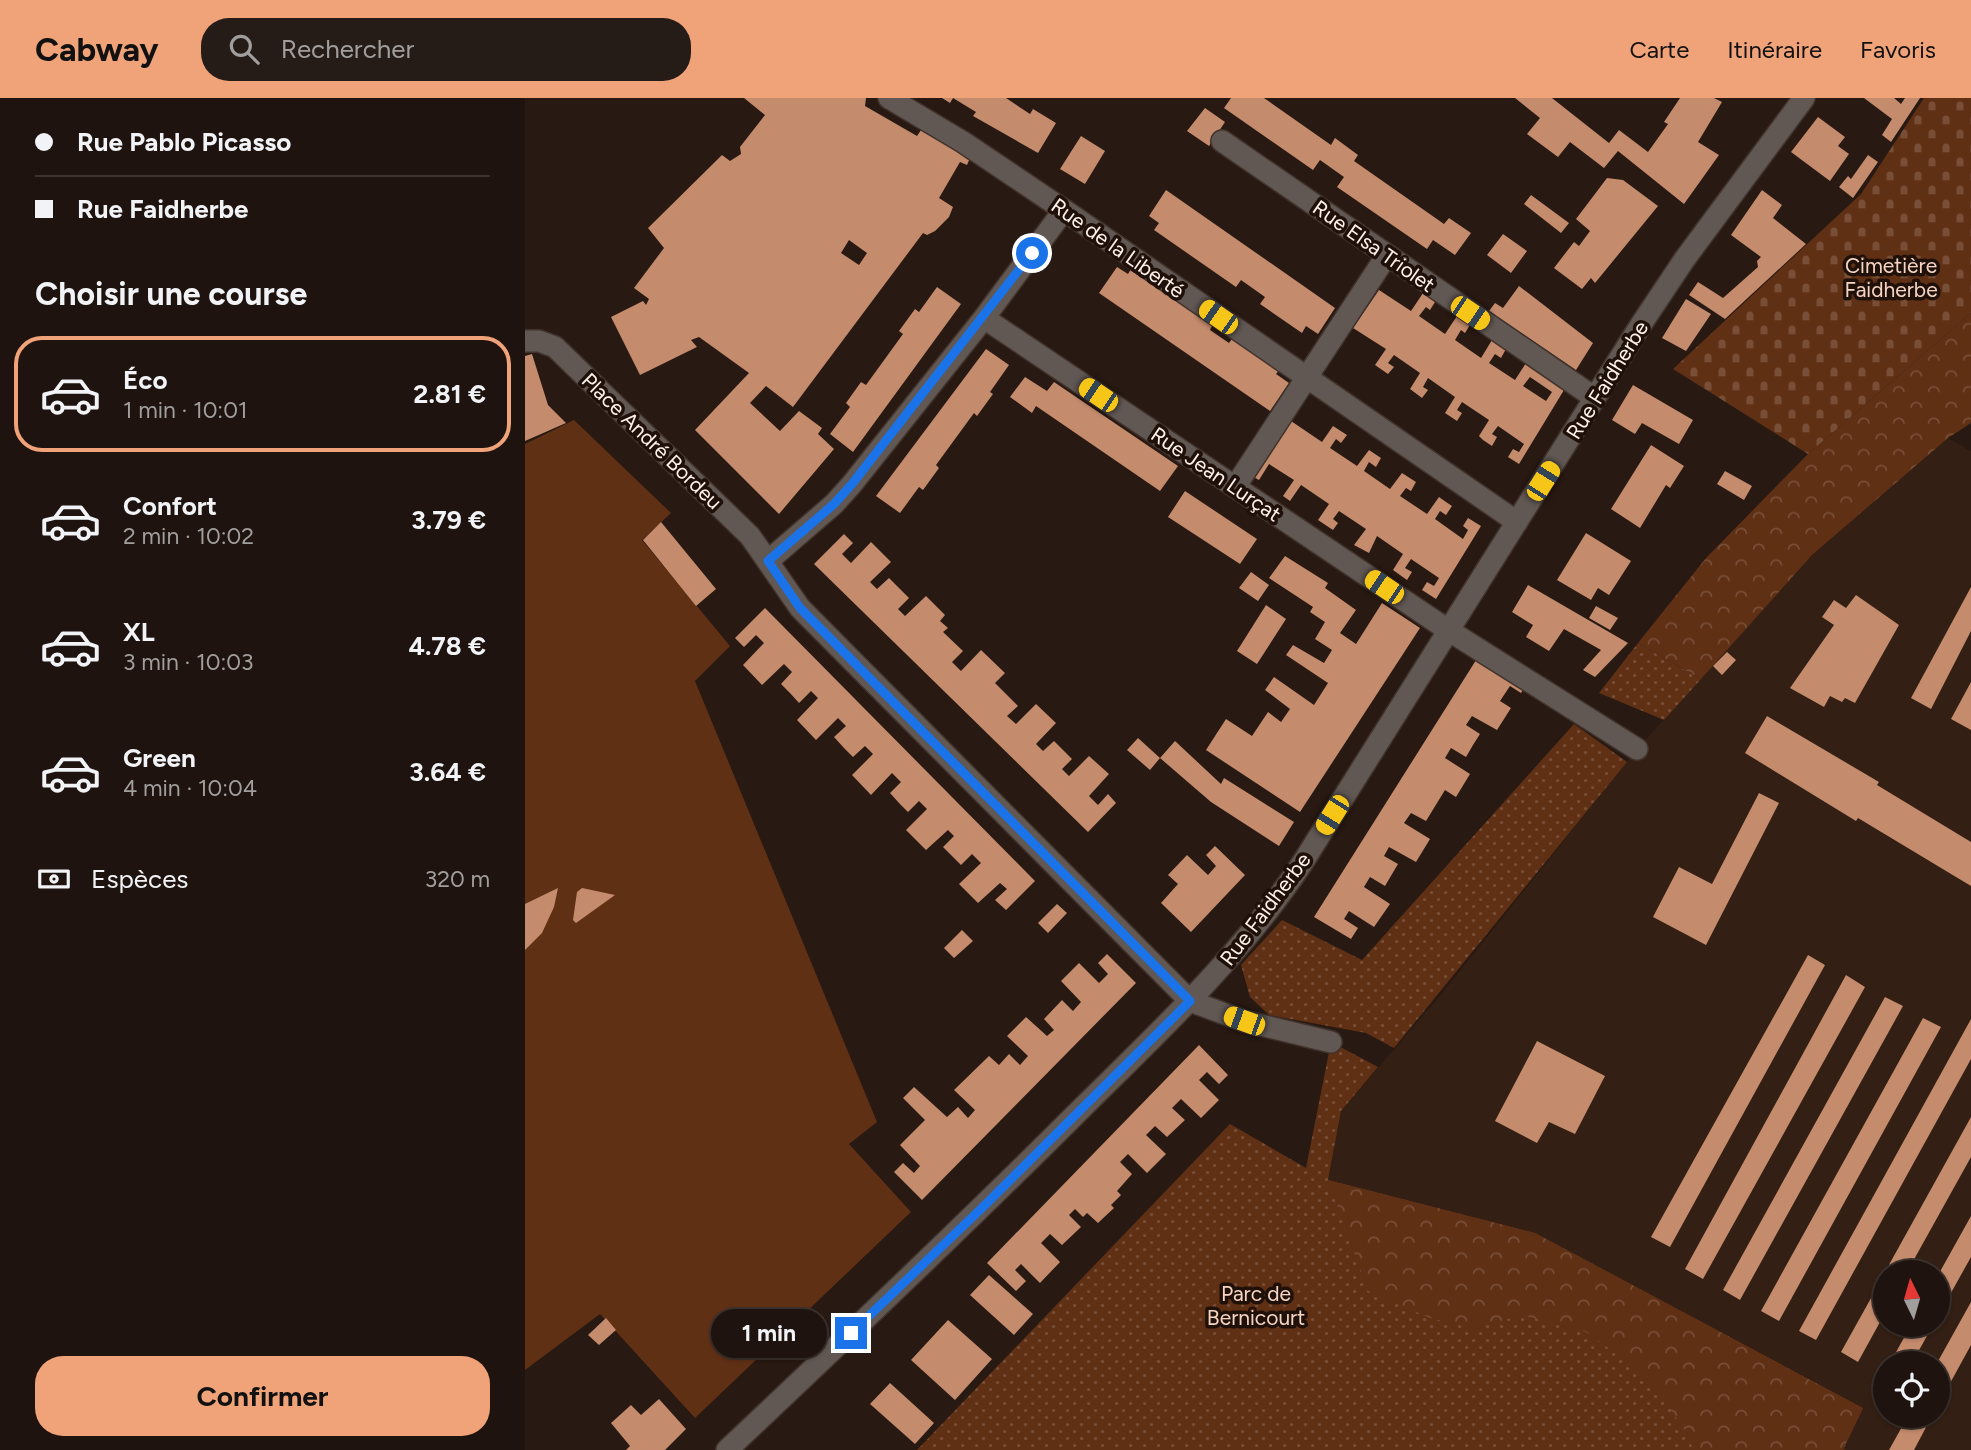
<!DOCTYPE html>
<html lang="fr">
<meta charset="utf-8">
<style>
:root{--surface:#1e130e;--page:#261c17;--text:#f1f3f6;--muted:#a19e9e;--line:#3c322e;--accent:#f0a279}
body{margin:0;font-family:Figtree,sans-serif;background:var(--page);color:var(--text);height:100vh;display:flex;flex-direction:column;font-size:26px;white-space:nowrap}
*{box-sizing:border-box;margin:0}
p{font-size:23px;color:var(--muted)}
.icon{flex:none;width:38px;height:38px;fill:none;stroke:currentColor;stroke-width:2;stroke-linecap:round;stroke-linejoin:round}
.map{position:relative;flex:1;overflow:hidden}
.details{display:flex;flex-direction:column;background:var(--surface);width:525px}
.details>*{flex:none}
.top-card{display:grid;align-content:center;height:154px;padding:0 35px;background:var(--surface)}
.needle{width:46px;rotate:355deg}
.tools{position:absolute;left:1348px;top:1162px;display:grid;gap:14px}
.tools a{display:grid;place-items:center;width:77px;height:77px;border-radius:50%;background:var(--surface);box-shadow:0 2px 5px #0004,0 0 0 2px var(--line);font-size:35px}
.end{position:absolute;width:32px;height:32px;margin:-16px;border:9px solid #1a73e8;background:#fff;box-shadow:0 0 0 4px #fff}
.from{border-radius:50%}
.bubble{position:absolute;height:49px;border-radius:24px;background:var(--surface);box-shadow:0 2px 5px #0004,0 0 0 2px var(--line);font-size:23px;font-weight:700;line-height:49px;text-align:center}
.car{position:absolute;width:21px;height:42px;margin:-21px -10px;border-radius:9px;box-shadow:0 0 5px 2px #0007;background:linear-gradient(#f5c518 24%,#345 0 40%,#f5c518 0 76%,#345 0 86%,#f5c518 0)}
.top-card b{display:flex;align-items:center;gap:24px;height:66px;font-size:26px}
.top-card b+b{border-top:2px solid var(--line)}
.top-card i{width:18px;height:18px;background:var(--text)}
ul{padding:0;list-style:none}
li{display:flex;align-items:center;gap:21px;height:116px;margin:0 14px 10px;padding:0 21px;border:4px solid transparent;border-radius:28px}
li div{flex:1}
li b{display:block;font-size:26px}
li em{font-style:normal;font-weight:700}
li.active{border-color:var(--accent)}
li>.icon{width:63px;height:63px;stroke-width:1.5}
h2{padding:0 35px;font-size:32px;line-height:84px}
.pay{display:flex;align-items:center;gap:18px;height:77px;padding:0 35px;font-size:26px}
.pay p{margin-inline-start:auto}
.primary-button{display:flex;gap:14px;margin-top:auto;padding:14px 35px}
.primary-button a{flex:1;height:80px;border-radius:28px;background:var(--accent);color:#111;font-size:28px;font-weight:700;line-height:80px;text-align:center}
header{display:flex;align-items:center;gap:42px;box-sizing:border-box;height:98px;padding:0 35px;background:var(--accent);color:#111}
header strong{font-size:33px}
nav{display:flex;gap:38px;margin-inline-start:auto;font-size:24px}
.search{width:490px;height:63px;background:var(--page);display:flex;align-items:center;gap:18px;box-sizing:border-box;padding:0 24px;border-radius:28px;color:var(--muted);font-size:26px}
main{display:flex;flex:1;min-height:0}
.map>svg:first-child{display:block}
</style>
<header>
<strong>Cabway</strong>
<div class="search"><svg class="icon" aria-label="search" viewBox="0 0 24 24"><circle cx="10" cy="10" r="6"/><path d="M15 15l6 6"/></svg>Rechercher</div>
<nav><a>Carte</a><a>Itinéraire</a><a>Favoris</a></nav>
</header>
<main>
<section class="details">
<div class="top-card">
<b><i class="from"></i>Rue Pablo Picasso</b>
<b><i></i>Rue Faidherbe</b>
</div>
<h2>Choisir une course</h2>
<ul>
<li class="active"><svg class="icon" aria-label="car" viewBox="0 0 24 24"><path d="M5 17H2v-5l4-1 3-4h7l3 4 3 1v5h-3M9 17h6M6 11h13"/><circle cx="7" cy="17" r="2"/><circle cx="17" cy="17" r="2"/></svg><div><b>Éco</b><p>1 min · 10:01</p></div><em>2.81 €</em></li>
<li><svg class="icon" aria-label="car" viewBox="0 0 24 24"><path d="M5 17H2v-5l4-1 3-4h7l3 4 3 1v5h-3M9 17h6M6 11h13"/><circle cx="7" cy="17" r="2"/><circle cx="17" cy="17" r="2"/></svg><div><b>Confort</b><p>2 min · 10:02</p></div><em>3.79 €</em></li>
<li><svg class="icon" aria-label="car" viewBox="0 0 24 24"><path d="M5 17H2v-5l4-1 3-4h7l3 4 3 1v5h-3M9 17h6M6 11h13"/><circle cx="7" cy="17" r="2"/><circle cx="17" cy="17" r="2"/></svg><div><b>XL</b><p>3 min · 10:03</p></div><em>4.78 €</em></li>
<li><svg class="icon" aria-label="car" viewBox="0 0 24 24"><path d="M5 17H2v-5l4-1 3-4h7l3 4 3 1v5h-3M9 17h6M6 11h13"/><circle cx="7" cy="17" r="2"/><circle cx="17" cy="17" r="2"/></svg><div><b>Green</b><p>4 min · 10:04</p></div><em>3.64 €</em></li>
</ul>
<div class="pay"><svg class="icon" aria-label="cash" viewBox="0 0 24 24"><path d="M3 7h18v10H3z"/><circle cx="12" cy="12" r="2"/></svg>Espèces<p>320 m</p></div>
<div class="primary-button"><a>Confirmer</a></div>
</section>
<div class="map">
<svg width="1446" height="1352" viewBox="0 0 1446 1352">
<defs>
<pattern id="green-dots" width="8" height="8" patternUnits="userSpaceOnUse" patternTransform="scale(1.75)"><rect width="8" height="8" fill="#603015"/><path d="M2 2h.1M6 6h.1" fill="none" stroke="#784e37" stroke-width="1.8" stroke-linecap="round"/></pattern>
<pattern id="forest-crowns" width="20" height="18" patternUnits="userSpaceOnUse" patternTransform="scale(1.75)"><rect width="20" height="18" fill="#603015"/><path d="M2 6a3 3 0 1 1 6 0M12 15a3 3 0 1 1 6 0" fill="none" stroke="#784e37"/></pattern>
<pattern id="cemetery-stones" width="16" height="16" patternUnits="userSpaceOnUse" patternTransform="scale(1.75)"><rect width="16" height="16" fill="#603015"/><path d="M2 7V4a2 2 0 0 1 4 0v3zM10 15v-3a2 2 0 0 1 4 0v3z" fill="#784e37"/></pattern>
</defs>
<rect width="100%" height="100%" fill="#281912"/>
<path fill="#331f13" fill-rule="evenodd" d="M1423,340L1446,353V1352H1320L1318,1351L1337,1309L1010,1135L803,1082L816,1013L913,900L1112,651L1287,457ZM1360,1174H1412V1227H1360ZM1360,1265H1412V1318H1360Z"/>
<path fill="url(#green-dots)" d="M1113,545L1176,581L1139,622L1074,595Z
M1049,626L1102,664L869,950L841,935L744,917L725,899L716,867L757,822L837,862Z
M806,944L853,969L816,1013L803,1082L1010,1135L1338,1310L1318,1352H392L705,1026L781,1070Z"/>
<path fill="url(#forest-crowns)" d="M1446,215V325L1423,340L1287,457L1176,581L1113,545L1181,460L1283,356Z
M803,1082L1010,1135L1338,1310L1318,1351L1321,1352H1168L1164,1338L1122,1278L1061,1234L997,1217L949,1231L905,1220L843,1193Z"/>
<path fill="url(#cemetery-stones)" d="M1399,0H1446V215L1283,356L1148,271L1336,96Z"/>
<path fill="#603015" d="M49,322L146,415L117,442L205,548L170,583L352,1024L324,1046L386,1114L170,1320L75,1216L0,1272V346Z"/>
<path fill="#c48b6d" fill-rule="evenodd" d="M219,0H341L340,8L392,38L396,32L445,60L442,67L435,64L414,100L428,109L424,119L410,133L402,137L398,135L268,309L241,288L225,305L255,333L274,313L297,330L293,336L309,351L254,416L170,332L224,275L174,239L166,242L172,249L115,277L86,219L118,203L121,207L124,201L109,190L139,150L123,130L197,57L205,63L216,56L215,49L240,17ZM324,142L342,155L334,167L316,155Z
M417,0H481L505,16L508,11L531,25L513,55L448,18L451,14L428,0L425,5Z
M706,0H739L806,47L810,40L833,57L829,63L919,126L924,120L946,135L930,157L908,142L902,151L812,89L819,79L795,62L788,72L699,10Z
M990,0H1027L1084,45L1094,32L1123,54L1143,26L1139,24L1155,0H1189L1197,4L1173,44L1194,57L1159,106L1093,53L1079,70L1045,44L1033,59L1002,36L1015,20Z
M1339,0H1369L1376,6L1380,0H1395L1366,44L1357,37L1367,21Z
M680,10L700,24L684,48L662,33Z
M1293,19L1320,39L1313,48L1324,56L1305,83L1266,54Z
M556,38L580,53L560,86L535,71Z
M1343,57L1353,64L1328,100L1314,89L1323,78L1326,81Z
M1082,80L1098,82L1133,108L1070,185L1066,180L1057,191L1029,170L1049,144L1054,148L1065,133L1051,121Z
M641,92L810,210L793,236L781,228L777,235L735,206L740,199L716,182L711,189L629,132L634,125L624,118Z
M1237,92L1257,107L1248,120L1281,146L1200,221L1164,197L1173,184L1198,200L1233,169L1232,163L1236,159L1206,137Z
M1006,97L1044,125L1036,135L999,106Z
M978,136L1002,153L986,175L962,157Z
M608,168L689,224L685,232L704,245L709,238L756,270L751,276L764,285L745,313L574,195L592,169L603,176Z
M994,188L1068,245L1051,272L964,213L970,205L978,210Z
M412,189L436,206L328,354L305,336L325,309L321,305L336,284L341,287L378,236L374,233L390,211L394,214Z
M854,192L886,213L898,195L910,204L905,212L901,209L894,218L920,236L932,218L945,227L940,235L936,232L930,242L956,260L967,242L981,251L976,260L970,256L964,265L990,282L1001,265L1039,292L994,366L983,359L988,351L994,354L999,346L973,328L967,336L972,339L967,348L958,342L954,338L964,322L937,304L932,312L937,315L932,323L920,315L930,299L903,280L898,289L903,292L897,300L885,291L895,275L869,257L863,265L869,269L863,276L850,267L861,251L828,230ZM1005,279L1027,294L1021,303L998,288Z
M1161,201L1186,216L1161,253L1137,240Z
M461,251L484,267L465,294L468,296L452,318L449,315L411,367L414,370L398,392L394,389L375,415L351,398Z
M7,256L23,307L41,325L0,343V258Z
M500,279L522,293L529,284L653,368L635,393L511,308L507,315L485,299Z
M1108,287L1168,322L1154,346L1117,325L1110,336L1087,322Z
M766,323L797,344L808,328L822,337L816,345L811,341L805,350L832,368L844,352L856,360L851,369L844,364L839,373L865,391L877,375L891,384L886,393L881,390L875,398L902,416L914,399L921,404L927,408L921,417L915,413L910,421L938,441L943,432L938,428L943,420L956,428L911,501L897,492L902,484L909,488L914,480L886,461L880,470L887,474L882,482L868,472L878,456L852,438L844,455L829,447L841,431L814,413L808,421L813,425L808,432L793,422L804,406L776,387L765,403L758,398L769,382L744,366L734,382L727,378Z
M1126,347L1159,368L1145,390L1141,387L1115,430L1086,411Z
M1200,373L1227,388L1219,402L1192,386Z
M660,393L732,441L715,466L643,419Z
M136,424L191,491L171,508L118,442Z
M1061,435L1106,463L1084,497L1073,490L1066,502L1032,482Z
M319,436L328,445L317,456L326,465L346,444L366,464L345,484L352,491L364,480L384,500L373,511L380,518L401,498L420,517L415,523L423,530L418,534L438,553L427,564L436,573L456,552L480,575L470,585L493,608L482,618L491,626L511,606L531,625L511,646L518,653L529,643L547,661L537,671L544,678L564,658L584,676L564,698L573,707L583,696L591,705L563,734L289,466Z
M760,458L803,485L800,490L831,512L815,535L831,546L857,505L895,530L775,714L681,652L701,621L727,638L743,614L756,624L765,611L740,592L749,579L789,607L803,585L761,557L768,547L799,565L807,552L790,541L800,524L785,514L788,509L744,480Z
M726,474L744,487L733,503L714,490Z
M1003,487L1103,545L1070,579L1058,572L1076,552L1039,531L1024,553L1001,539L1008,527L987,514Z
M1446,489V533L1406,611L1386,600Z
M1331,497L1374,527L1330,605L1320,600L1317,604L1305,598L1299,609L1265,590L1309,527L1297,519L1309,502L1321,510Z
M741,507L761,521L732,566L712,553Z
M1071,508L1093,520L1085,532L1064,520Z
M240,510L510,783L481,812L470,802L482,791L475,785L453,805L434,786L456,765L447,756L436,767L418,749L429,738L423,732L401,752L381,732L402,711L394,703L383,714L374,705L365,695L376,684L367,675L346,697L327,677L348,656L340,648L328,659L319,650L309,639L321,628L313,620L291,642L272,622L293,600L286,593L274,605L265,595L256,586L267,574L259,566L237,587L218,567L239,545L231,537L219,549L210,540Z
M1202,554L1211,562L1197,577L1188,568Z
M953,559L999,590L996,595L985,588L975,603L986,610L972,632L947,618L941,627L955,636L948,647L941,659L926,650L920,660L945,676L931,699L920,692L901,723L886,715L879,725L905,741L891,764L864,749L859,758L873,766L860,788L845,779L839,789L865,806L849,829L824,813L819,821L833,830L826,841L789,819Z
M1446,584V632L1426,621Z
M1242,618L1354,684L1352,687L1446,744V788L1333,720L1331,723L1220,655Z
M613,640L635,660L625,672L602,652Z
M650,643L696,686L699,680L769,724L754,748L686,704L635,660Z
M1234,695L1254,705L1181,847L1128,819L1154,769L1187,786Z
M690,748L720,777L666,834L636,805L653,786L643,777L662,757L683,777L691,768L681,757Z
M33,790L29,809L17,835L0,852V806Z
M57,790L90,797L51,825L48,822L52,794Z
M532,806L542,815L523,835L513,825Z
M437,832L448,843L429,860L419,850Z
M582,856L611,885L397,1102L369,1074L378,1065L389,1075L395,1068L375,1047L400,1022L378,1000L389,989L422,1019L433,1009L443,1020L450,1012L429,992L464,958L474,967L484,956L495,967L503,958L482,938L501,919L522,938L529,932L519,921L537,902L548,913L556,904L536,883L554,865L574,885L583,876L573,865Z
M1283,857L1300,867L1145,1149L1126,1139Z
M1321,877L1340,889L1178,1181L1160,1171Z
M1360,899L1378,908L1215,1202L1198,1192Z
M1398,920L1416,929L1254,1223L1236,1213Z
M1446,921V961L1291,1242L1274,1233Z
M1012,943L1080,978L1050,1036L1024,1024L1012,1045L970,1023Z
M674,947L703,977L694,986L682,974L674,982L694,1002L676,1020L656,1001L647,1010L660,1022L642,1039L630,1028L621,1037L641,1056L622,1075L603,1056L595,1064L607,1076L592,1093L596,1097L586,1107L589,1110L573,1125L562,1115L558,1119L550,1111L544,1117L556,1129L537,1147L525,1136L516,1145L535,1164L515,1185L496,1166L490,1172L501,1183L491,1193L462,1165Z
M1446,1019V1059L1382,1174H1360Z
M1446,1118V1159L1412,1220V1179Z
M1360,1175V1215L1333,1264L1316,1254Z
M464,1177L508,1216L489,1237L445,1197Z
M1446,1204V1247L1412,1309V1265Z
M81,1220L91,1232L74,1247L63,1237Z
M423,1222L467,1261L430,1302L386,1262Z
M1386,1227H1408L1387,1265H1365Z
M365,1285L409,1325L390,1346L345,1306Z
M134,1301L161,1331L140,1352H101L105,1348L86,1325L106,1307L116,1317Z
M1383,1318H1407L1389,1352H1364Z"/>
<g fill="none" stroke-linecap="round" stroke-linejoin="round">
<defs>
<path id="minor" d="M364,0L438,44L539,112L992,424
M697,43L1070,300
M459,220L923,532L1112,651
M0,243H14L30,249L225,438L275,510L665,903L719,923L806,944
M710,389L862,157
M243,463L309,406L327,386L459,220L539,112
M202,1352C323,1238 443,1124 560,1007C638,930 717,856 778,764L1115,228L1159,162L1279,0"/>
</defs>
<use href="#minor" stroke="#41332c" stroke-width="24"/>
<use href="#minor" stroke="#615854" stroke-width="21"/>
</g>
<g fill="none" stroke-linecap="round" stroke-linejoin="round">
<path stroke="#1a73e8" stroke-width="9" d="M326,1235L458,1109L665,903L275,510L243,463L309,406L327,386L507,155"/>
</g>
<g text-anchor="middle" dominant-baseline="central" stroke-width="7" stroke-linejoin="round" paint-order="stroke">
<g font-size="21" fill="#fcf1eb" stroke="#1f1009">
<text transform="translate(849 148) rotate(35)">Rue Elsa Triolet</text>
<text transform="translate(593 150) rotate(35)">Rue de la Liberté</text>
<text transform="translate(1082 282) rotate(-58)">Rue Faidherbe</text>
<text transform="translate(127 343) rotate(44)">Place André Bordeu</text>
<text transform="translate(691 376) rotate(34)">Rue Jean Lurçat</text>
<text transform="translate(740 811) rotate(-53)">Rue Faidherbe</text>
</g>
<g font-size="21" fill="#f6d4c2" stroke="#1f1009">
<text x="1366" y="167">Cimetière<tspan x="1366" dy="24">Faidherbe</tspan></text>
<text x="731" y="1195">Parc de<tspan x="731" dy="24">Bernicourt</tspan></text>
</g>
</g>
</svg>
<div class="tools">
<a><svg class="needle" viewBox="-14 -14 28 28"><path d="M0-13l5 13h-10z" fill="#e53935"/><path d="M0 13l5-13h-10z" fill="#a19e9e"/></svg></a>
<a><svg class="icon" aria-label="locate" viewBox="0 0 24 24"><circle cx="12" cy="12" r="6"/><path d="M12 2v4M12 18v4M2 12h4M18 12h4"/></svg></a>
</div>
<i class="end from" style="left:507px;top:155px"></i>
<i class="end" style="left:326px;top:1235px"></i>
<div class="bubble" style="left:186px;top:1211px;width:116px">1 min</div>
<i class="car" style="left:945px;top:215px;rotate:124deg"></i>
<i class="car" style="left:693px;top:219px;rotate:305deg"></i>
<i class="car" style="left:573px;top:297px;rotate:304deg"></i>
<i class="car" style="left:1018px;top:383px;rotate:32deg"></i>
<i class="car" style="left:859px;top:489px;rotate:304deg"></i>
<i class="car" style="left:807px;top:717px;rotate:212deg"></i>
<i class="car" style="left:719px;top:923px;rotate:290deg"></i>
</div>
</main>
